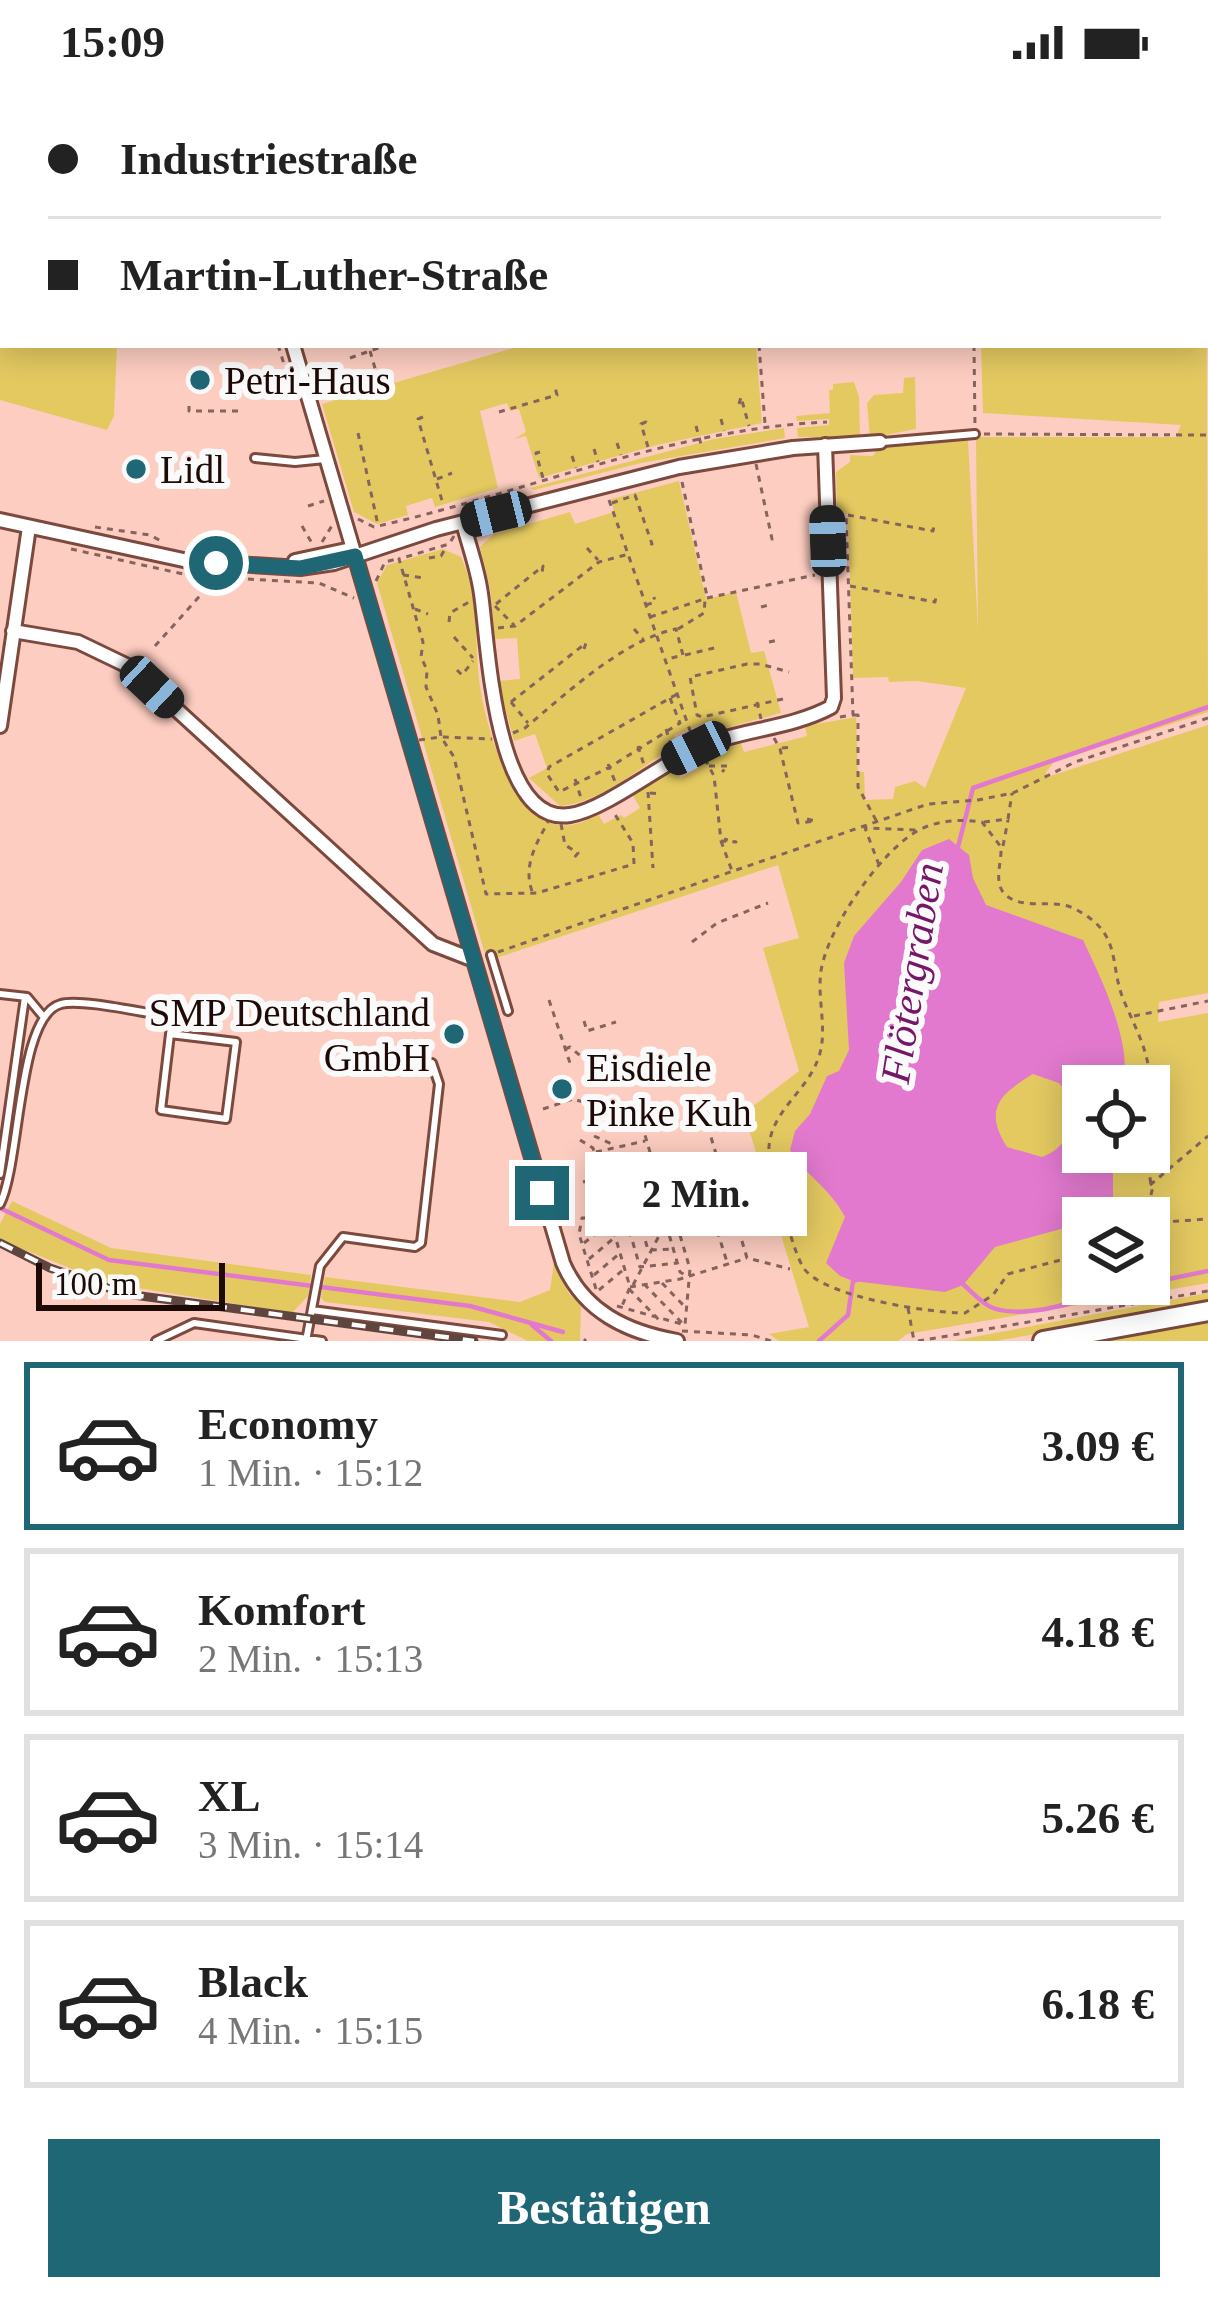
<!DOCTYPE html>
<html lang="de">
<meta charset="utf-8">
<style>
:root{--surface:#fff;--page:#f2f2f2;--text:#222;--muted:#767676;--line:#e0e0e0;--accent:#206776}
body{margin:0;font-family:"Times New Roman",serif;background:var(--page);color:var(--text);height:100vh;display:flex;flex-direction:column;font-size:45px;white-space:nowrap}
*{box-sizing:border-box;margin:0}
p{font-size:39px;color:var(--muted)}
.icon{flex:none;width:66px;height:66px;fill:none;stroke:currentColor;stroke-width:2;stroke-linecap:round;stroke-linejoin:round}
.map{position:relative;height:1257px;overflow:hidden}
.panel{display:flex;flex-direction:column;background:var(--surface);flex:1}
.panel>*{flex:none}
.guide{position:absolute;left:0px;top:0px;width:1209px;height:264px;box-shadow:0 6px 30px #0003;display:grid;align-content:center;height:264px;padding:0 48px;background:var(--surface)}
.buttons{position:absolute;left:1062px;top:981px;display:grid;gap:24px}
.buttons a{display:grid;place-items:center;width:108px;height:108px;border-radius:0px;background:var(--surface);box-shadow:0 6px 30px #0003;font-size:60px}
.scale{position:absolute;left:36px;bottom:30px;width:189px;box-sizing:border-box;padding-left:12px;border:6px solid #1d0a06;border-top:0;font-size:33px;line-height:42px;white-space:nowrap;color:#1d0a06;-webkit-text-stroke:9px #fafafa;paint-order:stroke}
.end{position:absolute;width:54px;height:54px;margin:-27px;border:15px solid #206776;background:#fff;box-shadow:0 0 0 6px #fff}
.from{border-radius:50%}
.bubble{position:absolute;height:84px;border-radius:0px;background:var(--surface);box-shadow:0 6px 30px #0003;font-size:39px;font-weight:700;line-height:84px;text-align:center}
.car{position:absolute;width:36px;height:72px;margin:-36px -18px;border-radius:15px;box-shadow:0 0 9px 3px #0007;background:linear-gradient(#222 24%,#8ab4d8 0 40%,#222 0 76%,#8ab4d8 0 86%,#222 0)}
.guide b{display:flex;align-items:center;gap:42px;height:114px;font-size:45px}
.guide b+b{border-top:3px solid var(--line)}
.guide i{width:30px;height:30px;background:var(--text)}
ul{padding:21px 0 0;list-style:none}
li{display:flex;align-items:center;gap:36px;height:168px;margin:0 24px 18px;padding:0 24px;border:6px solid var(--line);border-radius:0px}
li div{flex:1}
li b{display:block;font-size:45px}
li em{font-style:normal;font-weight:700}
li.current{border-color:var(--accent)}
li>.icon{width:108px;height:108px;stroke-width:1.5}
.action{display:flex;gap:24px;margin-top:auto;padding:24px 48px}
.action a{flex:1;height:138px;border-radius:0px;background:var(--accent);color:#fff;font-size:48px;font-weight:700;line-height:138px;text-align:center}
.status{display:flex;justify-content:space-between;align-items:center;height:84px;padding:0 60px;background:var(--surface);direction:ltr}
.status svg{height:33px;fill:currentColor}
.map>svg:first-child{display:block}
</style>
<div class="status"><b>15:09</b><svg viewBox="0 0 49 12"><path d="M0 12V9h3v3zM5 12V6h3v6zM10 12V3h3v9zM15 12V0h3v12zM26 1h20v11H26zM47 4h2v5h-2z"/></svg></div>
<div class="map">
<svg width="1208" height="1257" viewBox="0 0 1208 1257">
<rect width="100%" height="100%" fill="#fdcdc1"/>
<path fill="#e4c961" fill-rule="evenodd" d="M0,0H115V3H3L0,223Z
M1206,54L1208,628L1054,678L1046,688L1047,693L1208,641V909L1159,918L1158,938L1208,929V1199L907,1250L898,1257H779L769,1250L809,1243L744,1029L799,987L763,864L799,854L778,781L487,877L377,499L387,481L443,465L461,473C467,487 472,502 474,517C477,548 476,579 481,609C491,662 525,778 598,730L604,740L621,731L624,734L640,724L632,710L677,684L680,694L698,685L696,674L709,668L715,671L714,666L740,657L744,668L807,652L805,642L856,633L858,688H864L865,716L893,715L895,703L915,697L925,704L966,604L917,597L889,598L888,593L853,594L848,430L837,428L836,388L850,378V371L873,372L879,362L968,356L978,547L976,353H1176L1181,341L983,329L981,261H1206ZM1083,1002H1149V1068H1083ZM1083,1134H1149V1200H1083Z
M0,234L3,261H117L114,332L107,346L0,316Z
M524,261H756L762,339L657,361L539,394L526,352L514,355L526,348L519,325L510,327L507,319L480,327L498,404L435,423L432,414L406,422L408,431L377,440L354,428L322,320Z
M915,293L916,345L870,354L867,319L874,311L903,309L904,294Z
M854,298L859,313L860,353H798L797,344L829,341V335L797,337L796,332L830,329L829,306H833V300Z
M784,344L785,354L641,379L534,406L530,404L714,355Z
M679,397L706,515L736,508L751,569L764,567L781,629L711,648L707,638L675,651L673,663C640,684 599,719 560,722L529,694L547,684L535,650L514,657L498,597L520,595L517,554L495,555L490,504L480,463L494,450L570,428L575,440L614,428L611,415Z
M12,1117L111,1164L311,1191L308,1212L292,1229L107,1199L0,1156V1140Z
M554,1179L569,1210L581,1220L580,1257H528L489,1238L325,1218L321,1214L325,1193L520,1218L550,1206Z
M1208,1209V1219L996,1257H952Z
M1208,1235V1257H1086Z"/>
<path fill="#e279ce" fill-rule="evenodd" d="M949,755L969,771L973,794L986,821L1083,856C1100,892 1135,963 1122,1002H1083V1068H1113V1120L1097,1134H1083V1139L995,1163L963,1201L945,1208L853,1197L840,1192L826,1179L845,1133C831,1105 806,1092 790,1066L795,1047L810,1030L827,992L839,987L849,966L844,879L854,852L901,798L922,766ZM1033,990L1059,999C1081,1024 1074,1062 1042,1073L1007,1063C983,1025 1000,1010 1033,990Z"/>
<g fill="none" stroke-linecap="round" stroke-linejoin="round">
<path stroke="#e279ce" stroke-width="4.5" d="M957,767L973,704L1208,623
M0,1124L109,1176L470,1222L563,1248
M1149,1199L1208,1187
M963,1200C972,1208 982,1220 993,1224C1033,1238 1101,1208 1143,1200
M532,1241L551,1257
M819,1257L848,1231L853,1197L857,1196"/>
<defs>
<path id="lane" d="M0,230H3
M883,358L975,350
M255,374L295,378L325,375
M491,871L508,927
M0,910L27,913L42,931
M170,950L236,958L226,1035L161,1026Z
M0,1090L25,913
M0,1120C21,1079 17,931 61,920C81,914 148,930 173,933L170,950
M312,1226L502,1251
M156,1257L194,1239L322,1257
M306,1257L320,1182L343,1153L415,1163L421,1159L439,1000L432,979"/>
<path id="street" d="M214,0L215,3
M721,0V3
M595,3L616,0
M293,261L563,1179C584,1228 627,1248 677,1257
M0,436L188,477L300,484L334,479L436,445L679,383L793,364L880,358
M463,439C469,462 478,486 481,510C488,555 494,743 570,731C603,726 658,683 691,667C736,645 788,646 831,623L834,614L825,361
M295,477L351,465
M13,547L78,558L130,583L433,860L474,876
M0,642L29,443"/>
<path id="secondary" d="M1043,1257L1208,1227"/>
</defs>
<use href="#lane" stroke="#7b493d" stroke-width="12"/>
<use href="#street" stroke="#7b493d" stroke-width="18"/>
<use href="#secondary" stroke="#7b493d" stroke-width="24"/>
<path stroke="#84645c" stroke-width="3" stroke-dasharray="6 6" stroke-linecap="butt" d="M117,0V3
M519,0V3
M549,0V3
M671,0V3
M758,0L759,3
M795,0L796,3
M882,0V3
M963,0V3
M14,3L15,0
M1206,130L1208,131
M278,261L290,299
M499,261V262
M759,261L765,340
M974,261L975,343
M370,267L379,298
M350,274L384,262
M240,301H266
M739,320L741,313L749,342
M189,322V327H240
M499,328L557,311L555,303
M423,333L418,335L443,420
M721,335L724,347
M696,342L702,364
M358,349L378,441
M984,350L1208,351
M617,359L621,371
M648,363L641,340L646,338L649,343
M594,365L598,378
M540,368L536,369L543,394
M572,372L576,384
M756,380L772,455L777,454
M437,395L452,389
M682,398L707,512
M609,416L693,655
M612,419L635,411L652,460L645,457
M308,422L324,417
M848,431L933,447L934,442
M358,435L374,443C526,409 670,345 827,338
M302,442L313,461
M95,443L150,451L161,457
M480,448L528,436
M454,452L449,460L399,475L423,558L421,573L427,586L426,603L438,631L441,653L454,673L486,810L537,809L634,780L633,759L614,729
M322,458L333,440
M587,464L598,476
M71,465L192,492L319,499L354,514
M429,474L441,472L446,463
M403,491L424,494
M376,497L385,478L397,475
M850,502L935,518L936,513
M496,520L543,482L542,489
M646,521L655,518L654,513
M495,522L514,541
M761,523L769,521
M415,525L428,530
M650,533L707,514L815,491
M449,538L450,529L469,518
M498,544L515,542L599,478L629,470
M634,545L643,555
M678,545L704,529L705,516
M454,553L473,574
M769,558L778,556
M155,562L207,504V495
M685,571L718,563
M457,586L462,591L473,577
M670,614L680,639L610,683L559,708L547,690L549,683L679,609
M783,615L702,633L697,631L690,593L747,580H760L789,588
M511,618L586,559L584,565
M511,618L528,639
M757,618L761,635
M854,631H858V703L877,738
M840,633L853,631L846,431H841
M666,645L671,662
M513,649L525,644C567,609 623,556 676,545L683,571L668,575
M774,654L780,665L798,739L815,737L807,735
M419,656L441,653L492,655
M638,662L644,681
M782,664L794,663
M705,675L714,692L721,757L736,758L724,755
M608,680L616,700
M709,682H728L722,688
M575,695L581,714
M648,708L653,784
M650,709L661,710
M984,738L1008,735L1012,709
M561,740L565,761L578,769L574,774
M721,757L732,787
M1003,762L1008,736
M879,781L865,744L917,746
M532,807C523,782 536,760 548,738
M692,858L717,839L768,819
M498,868L928,720L978,716L1013,709L1075,678L1208,634
M549,916L570,979
M1134,932L1208,917
M584,937L587,947L616,938
M565,965L570,963L584,975L632,991
M587,1021L588,1038L595,1046
M698,1022L702,1023L747,1174L790,1185
M543,1025L573,1015L604,1024
M594,1052L614,1061
M580,1056L593,1064L600,1093L583,1098
M596,1068L645,1057
M1150,1101L1208,1052
M710,1124L727,1178
M639,1134L648,1166L673,1165
M1144,1134L1152,1107L1146,1068
M610,1135L630,1203L622,1222
M626,1135L640,1183L677,1179
M1149,1139L1208,1135
M666,1140L680,1188L685,1191
M584,1159L609,1139
M1083,1170L1008,1190L993,1211L965,1229C931,1229 821,1213 803,1183C792,1165 776,1098 769,1074C765,1027 809,1010 820,969C827,943 817,914 821,887C827,845 881,766 919,746C938,736 961,735 982,738L1001,763C1002,777 994,796 1003,808C1019,828 1052,814 1073,824C1124,849 1108,879 1124,917C1140,954 1155,979 1149,1022
M589,1175L614,1154
M594,1191L619,1170
M662,1199L685,1223
M644,1200L683,1240
M633,1201L669,1133L642,1041
M630,1203L680,1195L744,1175
M596,1205L579,1150L582,1134L669,1133L729,1115
M629,1205L659,1236
M599,1206L623,1186
M617,1222L685,1241L690,1185L674,1131
M908,1224L914,1257
M682,1247L752,1251L771,1257
M584,1257L586,1255
M918,1257L1208,1207"/>
<use href="#lane" stroke="#fff" stroke-width="6"/>
<use href="#street" stroke="#fff" stroke-width="12"/>
<use href="#secondary" stroke="#fff" stroke-width="18"/>
<defs>
<path id="rail" d="M0,1159L50,1184L126,1210L474,1257"/>
</defs>
<use href="#rail" stroke="#60443e" stroke-width="9"/>
<use href="#rail" stroke="#fafafa" stroke-width="4.5" stroke-dasharray="14" stroke-linecap="butt"/>
</g>
<g fill="none" stroke-linecap="round" stroke-linejoin="round">
<path stroke="#206776" stroke-width="15" d="M216,479L300,484L355,472L542,1109"/>
</g>
<g fill="#206776" stroke="#fafafa" stroke-width="4.5">
<circle cx="200" cy="296" r="12"/>
<circle cx="136" cy="385" r="12"/>
<circle cx="454" cy="950" r="12"/>
<circle cx="562" cy="1005" r="12"/>
</g>
<g text-anchor="middle" dominant-baseline="central" stroke-width="12" stroke-linejoin="round" paint-order="stroke">
<g font-size="39" fill="#1d0a06" stroke="#fafafa" text-anchor="start">
<text x="224" y="296">Petri-Haus</text>
<text x="160" y="385">Lidl</text>
<text x="430" y="928" text-anchor="end">SMP Deutschland<tspan x="430" dy="45">GmbH</tspan></text>
<text x="586" y="983">Eisdiele<tspan x="586" dy="45">Pinke Kuh</tspan></text>
</g>
<g font-size="42" font-style="italic" fill="#751668" stroke="#fafafa">
<text transform="translate(912 889) rotate(-81)">Flötergraben</text>
</g>
</g>
</svg>
<div class="buttons">
<a><svg class="icon" aria-label="locate" viewBox="0 0 24 24"><circle cx="12" cy="12" r="6"/><path d="M12 2v4M12 18v4M2 12h4M18 12h4"/></svg></a>
<a><svg class="icon" aria-label="layers" viewBox="0 0 24 24"><path d="M12 4l9 5-9 5-9-5zM3 14l9 5 9-5"/></svg></a>
</div>
<div class="scale">100 m</div>
<i class="end from" style="left:216px;top:479px"></i>
<i class="end" style="left:542px;top:1109px"></i>
<div class="bubble" style="left:585px;top:1068px;width:222px">2 Min.</div>
<i class="car" style="left:496px;top:430px;rotate:256deg"></i>
<i class="car" style="left:828px;top:457px;rotate:358deg"></i>
<i class="car" style="left:152px;top:603px;rotate:133deg"></i>
<i class="car" style="left:696px;top:664px;rotate:243deg"></i>
<div class="guide">
<b><i class="from"></i>Industriestraße</b>
<b><i></i>Martin-Luther-Straße</b>
</div>
</div>
<section class="panel">
<ul>
<li class="current"><svg class="icon" aria-label="car" viewBox="0 0 24 24"><path d="M5 17H2v-5l4-1 3-4h7l3 4 3 1v5h-3M9 17h6M6 11h13"/><circle cx="7" cy="17" r="2"/><circle cx="17" cy="17" r="2"/></svg><div><b>Economy</b><p>1 Min. · 15:12</p></div><em>3.09 €</em></li>
<li><svg class="icon" aria-label="car" viewBox="0 0 24 24"><path d="M5 17H2v-5l4-1 3-4h7l3 4 3 1v5h-3M9 17h6M6 11h13"/><circle cx="7" cy="17" r="2"/><circle cx="17" cy="17" r="2"/></svg><div><b>Komfort</b><p>2 Min. · 15:13</p></div><em>4.18 €</em></li>
<li><svg class="icon" aria-label="car" viewBox="0 0 24 24"><path d="M5 17H2v-5l4-1 3-4h7l3 4 3 1v5h-3M9 17h6M6 11h13"/><circle cx="7" cy="17" r="2"/><circle cx="17" cy="17" r="2"/></svg><div><b>XL</b><p>3 Min. · 15:14</p></div><em>5.26 €</em></li>
<li><svg class="icon" aria-label="car" viewBox="0 0 24 24"><path d="M5 17H2v-5l4-1 3-4h7l3 4 3 1v5h-3M9 17h6M6 11h13"/><circle cx="7" cy="17" r="2"/><circle cx="17" cy="17" r="2"/></svg><div><b>Black</b><p>4 Min. · 15:15</p></div><em>6.18 €</em></li>
</ul>
<div class="action"><a>Bestätigen</a></div>
</section>
